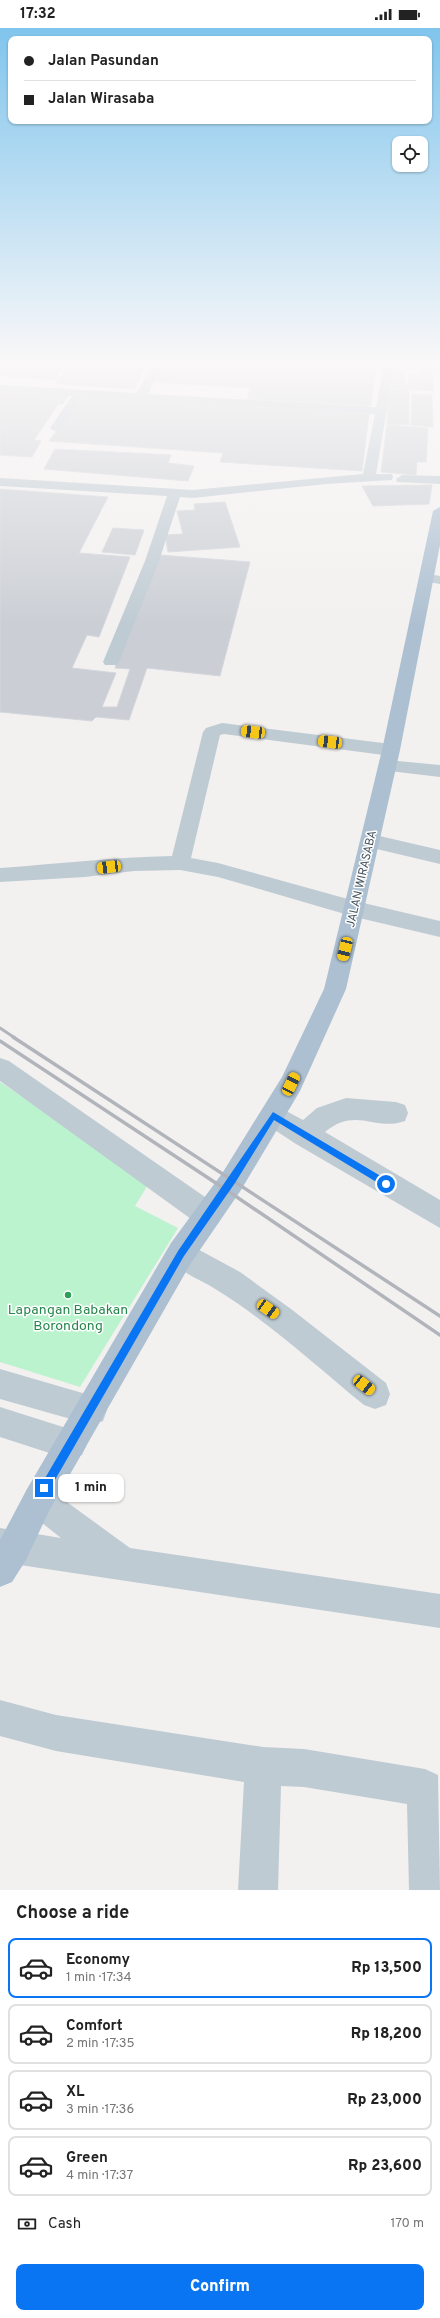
<!DOCTYPE html>
<meta charset="utf-8">
<style>
:root{--surface:#fff;--page:#f2f2f2;--text:#222;--muted:#767676;--line:#e0e0e0;--accent:#0975f3}
body{margin:0;font-family:Overpass,sans-serif;background:var(--page);color:var(--text);height:100vh;display:flex;flex-direction:column;font-size:15px;white-space:nowrap}
*{box-sizing:border-box;margin:0}
p{font-size:13px;color:var(--muted)}
.icon{flex:none;width:22px;height:22px;fill:none;stroke:currentColor;stroke-width:2;stroke-linecap:round;stroke-linejoin:round}
.map{position:relative;height:1862px;overflow:hidden}
.drawer{display:flex;flex-direction:column;background:var(--surface);flex:1}
.drawer>*{flex:none}
.top-card{position:absolute;left:8px;top:8px;width:424px;height:88px;border-radius:8px;box-shadow:0 1px 3px #0004;display:grid;align-content:center;height:88px;padding:0 16px;background:var(--surface)}
.tools{position:absolute;left:392px;top:108px;display:grid;gap:8px}
.tools a{display:grid;place-items:center;width:36px;height:36px;border-radius:8px;background:var(--surface);box-shadow:0 1px 3px #0004;font-size:20px}
.end{position:absolute;width:18px;height:18px;margin:-9px;border:5px solid #0975f3;background:#fff;box-shadow:0 0 0 2px #fff}
.from{border-radius:50%}
.bubble{position:absolute;height:28px;border-radius:8px;background:var(--surface);box-shadow:0 1px 3px #0004;font-size:13px;font-weight:800;line-height:28px;text-align:center}
.car{position:absolute;width:12px;height:24px;margin:-12px -6px;border-radius:5px;box-shadow:0 0 3px 1px #0007;background:linear-gradient(#f5c518 24%,#345 0 40%,#f5c518 0 76%,#345 0 86%,#f5c518 0)}
.top-card b{display:flex;align-items:center;gap:14px;height:38px;font-size:15px}
.top-card b+b{border-top:1px solid var(--line)}
.top-card i{width:10px;height:10px;background:var(--text)}
ul{padding:0;list-style:none}
li{display:flex;align-items:center;gap:12px;height:60px;margin:0 8px 6px;padding:0 8px;border:2px solid var(--line);border-radius:8px}
li div{flex:1}
li b{display:block;font-size:15px}
li em{font-style:normal;font-weight:800}
li.selected{border-color:var(--accent)}
li>.icon{width:36px;height:36px;stroke-width:1.5}
h2{padding:0 16px;font-size:18px;line-height:48px}
.pay{display:flex;align-items:center;gap:10px;height:44px;padding:0 16px;font-size:15px}
.pay p{margin-inline-start:auto}
.button{display:flex;gap:8px;margin-top:auto;padding:8px 16px}
.button a{flex:1;height:46px;border-radius:8px;background:var(--accent);color:#fff;font-size:16px;font-weight:800;line-height:46px;text-align:center}
.status{display:flex;justify-content:space-between;align-items:center;height:28px;padding:0 20px;background:var(--surface);direction:ltr}
.status svg{height:11px;fill:currentColor}
.map>svg:first-child{display:block}
</style>
<div class="status"><b>17:32</b><svg viewBox="0 0 49 12"><path d="M0 12V9h3v3zM5 12V6h3v6zM10 12V3h3v9zM15 12V0h3v12zM26 1h20v11H26zM47 4h2v5h-2z"/></svg></div>
<div class="map">
<svg width="440" height="1862" viewBox="0 0 440 1862">
<rect width="100%" height="100%" fill="#f3f0f0"/>
<path fill="#bbf3cf" d="M0,1054L149,1155L135,1178L178,1200L80,1359L0,1334Z"/>
<path fill="#cbcfd5" stroke="#d3d6dc" d="M1,337H31L64,338L55,352L0,348Z
M69,337H146L135,361L55,356Z
M162,337H376L371,378L247,371L250,360L153,354Z
M392,342L405,343L404,356H408L409,345L419,346V342L433,343V363L391,360Z
M389,361L409,362V397L387,396Z
M0,363L69,367L63,376H58L34,412L41,413L32,429L0,427Z
M412,366L432,367L433,399L411,397Z
M83,368L369,386L362,443L220,434L223,425L49,413Z
M387,397L428,400L426,434H417L416,447L381,444Z
M55,421L171,427L168,435L194,438L188,453L44,441Z
M432,457L429,476L373,478L362,458Z
M0,461L108,469L79,525L130,529L99,609L87,607L72,640L116,645L102,679H117L130,641L115,640L160,527L250,534L220,648L147,640L129,692L96,689L92,693L0,684Z
M225,474L240,519L168,524L165,507L183,506L177,483L195,482L194,476Z
M113,500L144,502L135,527L102,524Z"/>
<g fill="none" stroke-linecap="round" stroke-linejoin="round">
<path fill="#bfcbd3" fill-rule="evenodd" d="M152,337H162L148,366L376,379L384,337H440V342L394,339L376,446H392L393,449L392,452L326,456L193,470L180,469L159,533L119,634L117,637H105L103,634L145,533L167,468L0,458V450L193,462L363,446L375,386L82,368L60,403L56,404L50,400L72,368L0,363V357L137,365Z
M402,447L440,448V456L397,454L396,451Z
M428,546L440,548V556L423,553L421,550Z
M222,695L391,716L397,718L400,722L397,726L391,728L224,706L220,707L191,830L218,835L355,873L440,893V909L355,889L218,849L180,842L134,843L85,849L0,854V840C57,836 114,829 172,828L203,704L206,700Z
M387,732L440,737V749L381,742L378,738L381,734Z
M371,806L440,822V836L364,818L361,813L364,808Z
M0,1030L9,1033L218,1178L221,1187L218,1196L208,1200L198,1196L0,1053Z
M346,1070L396,1074L405,1077L408,1085L405,1093C375,1104 356,1078 325,1104L440,1172V1200L296,1116L264,1095L261,1087L264,1079L273,1076L303,1092L317,1080Z
M181,1212L240,1244L291,1281L386,1355L390,1366L386,1377L375,1381L364,1377C315,1337 267,1292 212,1259C197,1250 174,1242 167,1225L171,1215Z
M0,1341L103,1371L107,1382L103,1393L92,1397L0,1371Z
M0,1379L82,1405L87,1416L82,1427L71,1432L0,1409Z
M38,1456L49,1461L130,1520L440,1566V1600L0,1534V1500L61,1510L27,1483L22,1472L27,1461Z
M0,1672L56,1687L263,1719L304,1721L425,1741L438,1747L440,1862H409L407,1776L304,1759L281,1758L278,1862H238L244,1754L56,1723L0,1708Z"/>
<path fill="#adc0d1" fill-rule="evenodd" d="M440,479V517L400,722L346,961L300,1063L241,1162L191,1235L49,1483L26,1532L12,1554L0,1559V1512L27,1461L171,1215L223,1144L282,1049L324,961L382,722L433,483Z"/>
<path stroke="#b1b5bb" stroke-width="3" d="M0,1000L15,1010"/>
<path stroke="#b1b5bb" stroke-width="3.5" d="M13,1009L440,1288
M0,1013L225,1161L440,1307"/>
</g>
<linearGradient id="sky" x2="0" y2="1"><stop stop-color="#80c5ed"/><stop offset="0.56" stop-color="#faf8f8"/><stop offset="1" stop-color="#faf8f8" stop-opacity="0"/></linearGradient>
<rect width="440" height="598" fill="url(#sky)"/>
<path fill="#0975f3" d="M273,1084L389,1153V1158H383L274,1092L235,1155L184,1228L48,1464H41V1457L178,1223Z"/>
<circle fill="#2e9e5b" stroke="#fff" stroke-width="1.5" cx="68" cy="1267" r="4"/>
<g text-anchor="middle" dominant-baseline="central" stroke-width="3" stroke-linejoin="round" paint-order="stroke">
<g font-size="12" fill="#46545f" stroke="#fff">
<text transform="translate(362 851) rotate(-77)">JALAN WIRASABA</text>
</g>
<g font-size="14" fill="#27864d" stroke="#fff">
<text x="68" y="1282">Lapangan Babakan<tspan x="68" dy="16">Borondong</tspan></text>
</g>
</g>
</svg>
<div class="tools">
<a><svg class="icon" aria-label="locate" viewBox="0 0 24 24"><circle cx="12" cy="12" r="6"/><path d="M12 2v4M12 18v4M2 12h4M18 12h4"/></svg></a>
</div>
<i class="end from" style="left:386px;top:1156px"></i>
<i class="end" style="left:44px;top:1460px"></i>
<div class="bubble" style="left:58px;top:1446px;width:66px">1 min</div>
<i class="car" style="left:253px;top:704px;rotate:277deg"></i>
<i class="car" style="left:330px;top:714px;rotate:277deg"></i>
<i class="car" style="left:109px;top:839px;rotate:263deg"></i>
<i class="car" style="left:345px;top:921px;rotate:194deg"></i>
<i class="car" style="left:291px;top:1056px;rotate:26deg"></i>
<i class="car" style="left:268px;top:1281px;rotate:125deg"></i>
<i class="car" style="left:364px;top:1357px;rotate:128deg"></i>
<div class="top-card">
<b><i class="from"></i>Jalan Pasundan</b>
<b><i></i>Jalan Wirasaba</b>
</div>
</div>
<section class="drawer">
<h2>Choose a ride</h2>
<ul>
<li class="selected"><svg class="icon" aria-label="car" viewBox="0 0 24 24"><path d="M5 17H2v-5l4-1 3-4h7l3 4 3 1v5h-3M9 17h6M6 11h13"/><circle cx="7" cy="17" r="2"/><circle cx="17" cy="17" r="2"/></svg><div><b>Economy</b><p>1 min · 17:34</p></div><em>Rp 13,500</em></li>
<li><svg class="icon" aria-label="car" viewBox="0 0 24 24"><path d="M5 17H2v-5l4-1 3-4h7l3 4 3 1v5h-3M9 17h6M6 11h13"/><circle cx="7" cy="17" r="2"/><circle cx="17" cy="17" r="2"/></svg><div><b>Comfort</b><p>2 min · 17:35</p></div><em>Rp 18,200</em></li>
<li><svg class="icon" aria-label="car" viewBox="0 0 24 24"><path d="M5 17H2v-5l4-1 3-4h7l3 4 3 1v5h-3M9 17h6M6 11h13"/><circle cx="7" cy="17" r="2"/><circle cx="17" cy="17" r="2"/></svg><div><b>XL</b><p>3 min · 17:36</p></div><em>Rp 23,000</em></li>
<li><svg class="icon" aria-label="car" viewBox="0 0 24 24"><path d="M5 17H2v-5l4-1 3-4h7l3 4 3 1v5h-3M9 17h6M6 11h13"/><circle cx="7" cy="17" r="2"/><circle cx="17" cy="17" r="2"/></svg><div><b>Green</b><p>4 min · 17:37</p></div><em>Rp 23,600</em></li>
</ul>
<div class="pay"><svg class="icon" aria-label="cash" viewBox="0 0 24 24"><path d="M3 7h18v10H3z"/><circle cx="12" cy="12" r="2"/></svg>Cash<p>170 m</p></div>
<div class="button"><a>Confirm</a></div>
</section>
